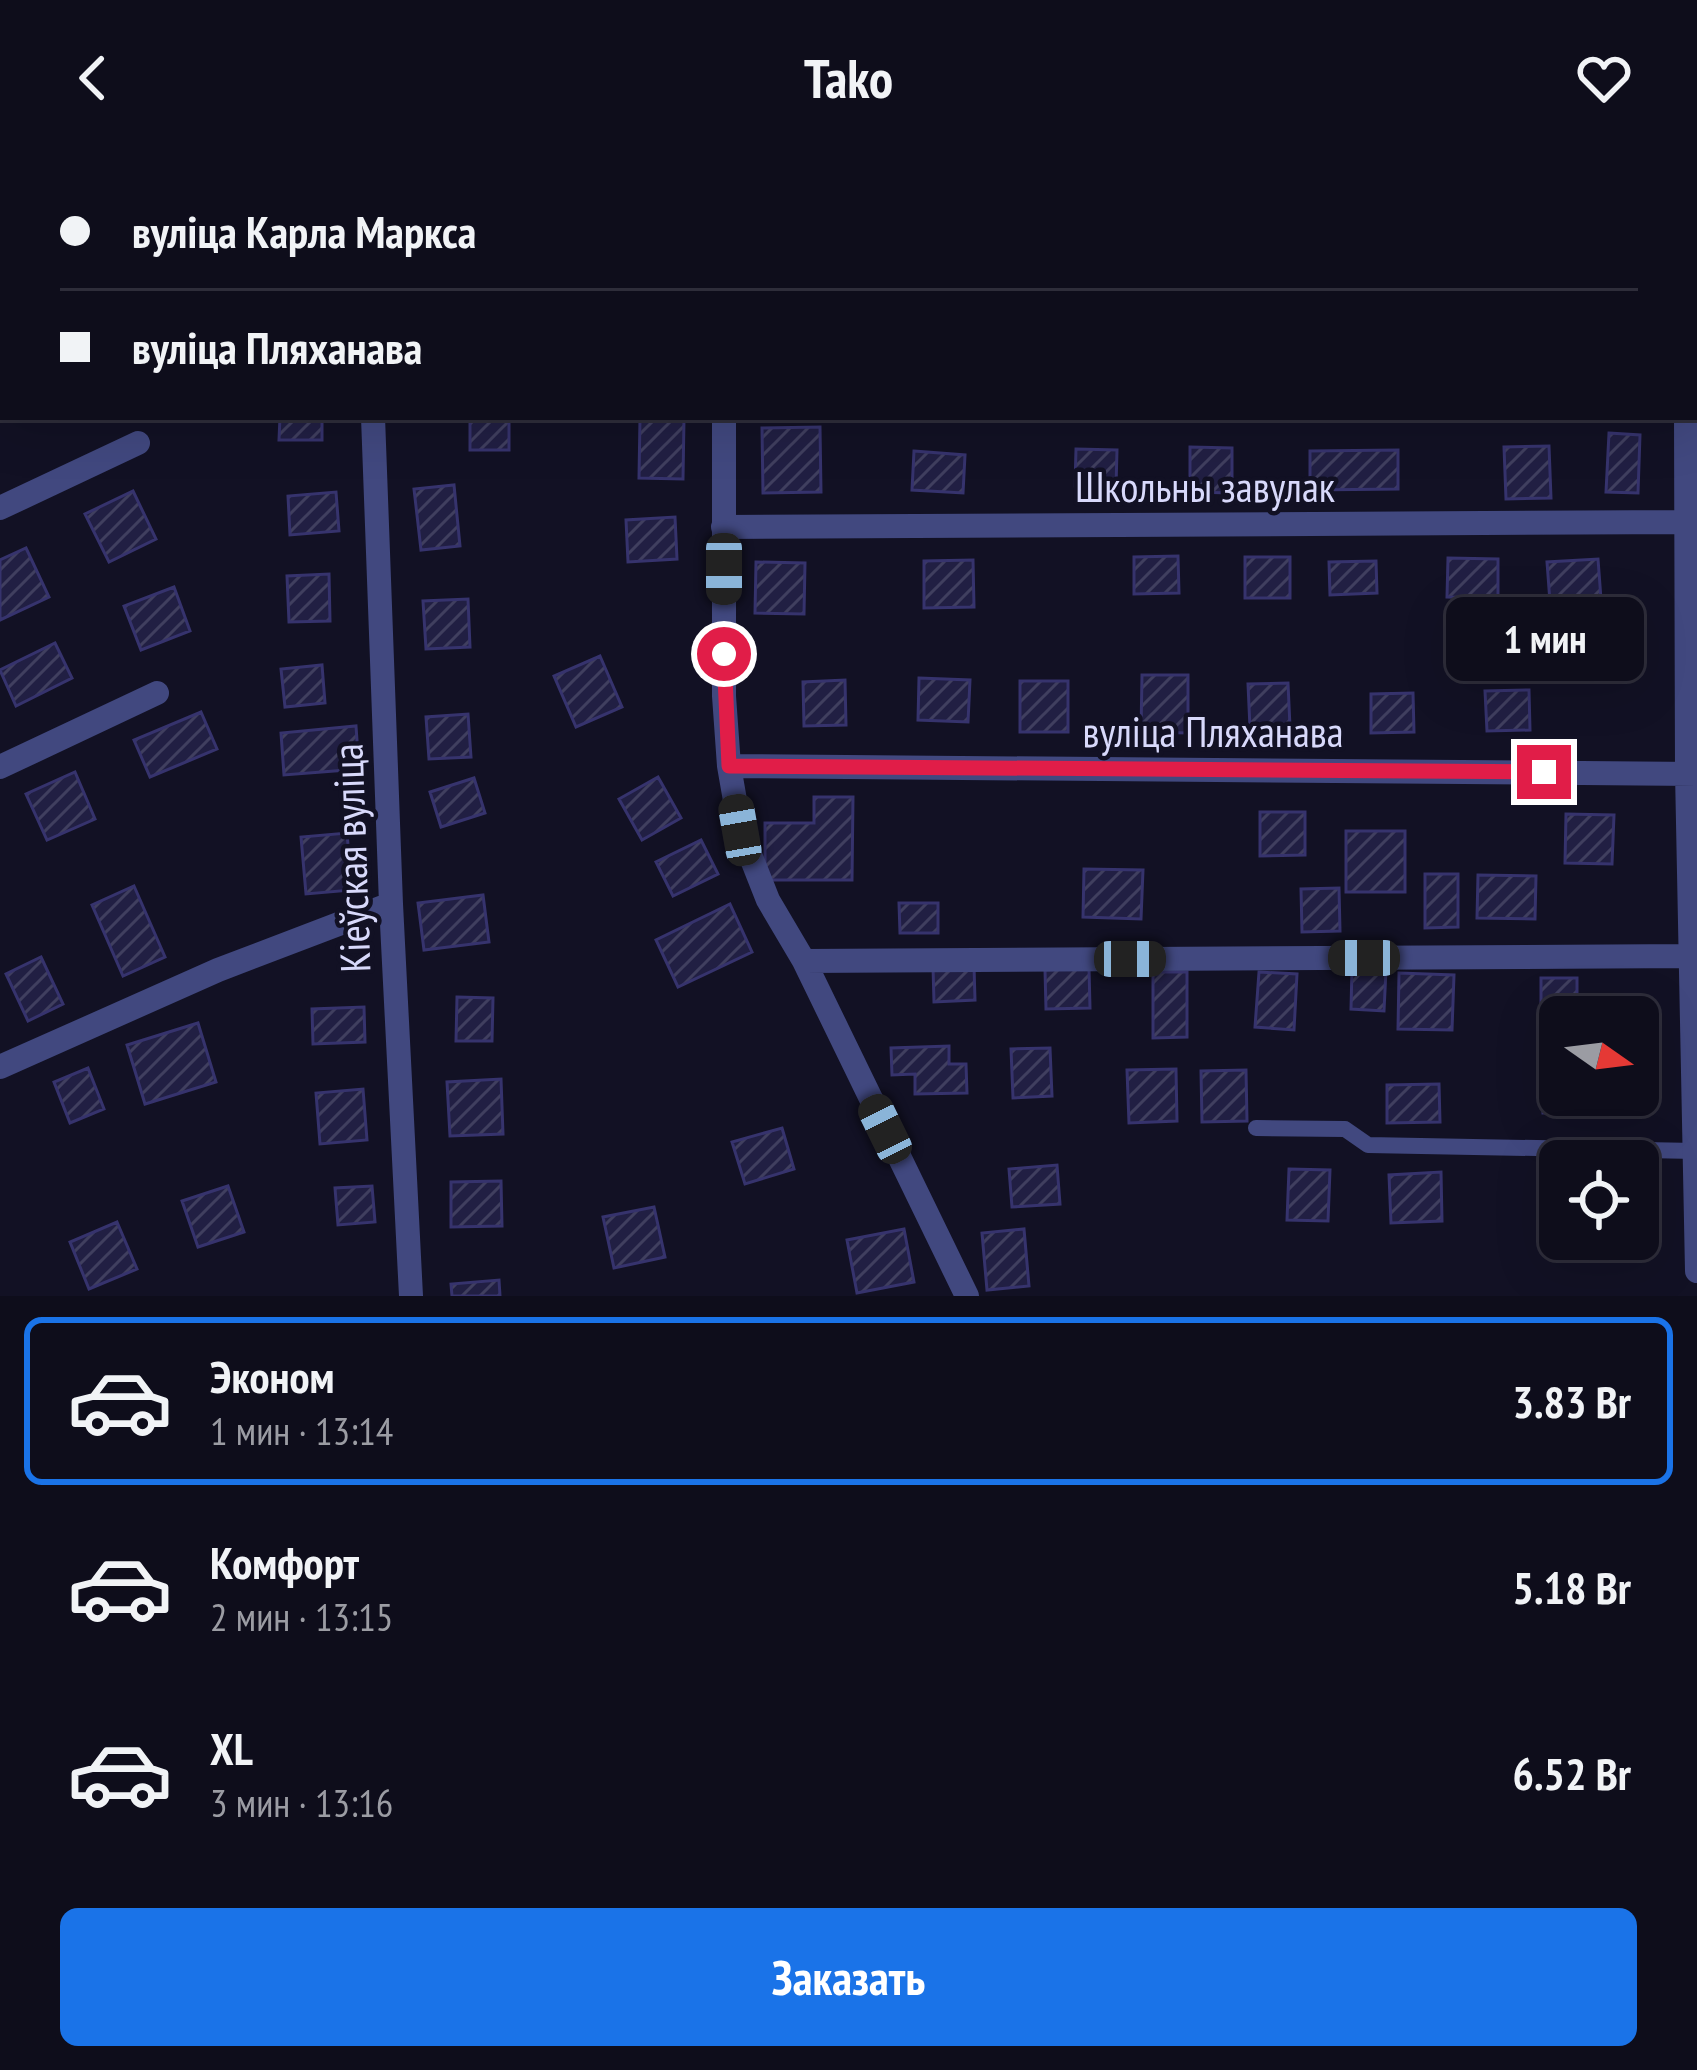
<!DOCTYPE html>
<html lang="ru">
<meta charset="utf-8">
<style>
:root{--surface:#0e0d1b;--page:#171624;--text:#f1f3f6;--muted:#9b9ca3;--line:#2e2d3a;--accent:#1a73e8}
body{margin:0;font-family:"PT Sans Narrow",sans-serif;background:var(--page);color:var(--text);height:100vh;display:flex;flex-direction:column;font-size:45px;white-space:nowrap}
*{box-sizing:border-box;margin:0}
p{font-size:39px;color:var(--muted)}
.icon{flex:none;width:66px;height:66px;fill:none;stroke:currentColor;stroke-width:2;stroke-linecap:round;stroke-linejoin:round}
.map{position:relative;height:1140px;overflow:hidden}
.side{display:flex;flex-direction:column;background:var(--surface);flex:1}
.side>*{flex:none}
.top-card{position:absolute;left:0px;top:0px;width:1698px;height:264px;box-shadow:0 12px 48px #0002,0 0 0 3px var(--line);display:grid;align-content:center;height:264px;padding:0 60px;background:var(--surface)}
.needle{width:78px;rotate:104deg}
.buttons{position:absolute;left:1539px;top:840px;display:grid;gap:24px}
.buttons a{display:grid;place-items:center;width:120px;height:120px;border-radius:18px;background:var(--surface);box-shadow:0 12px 48px #0002,0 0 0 3px var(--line);font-size:60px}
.end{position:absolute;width:54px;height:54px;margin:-27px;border:15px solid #e11d48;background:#fff;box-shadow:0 0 0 6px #fff}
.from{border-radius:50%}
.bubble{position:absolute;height:84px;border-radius:18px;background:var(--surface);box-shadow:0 12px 48px #0002,0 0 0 3px var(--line);font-size:39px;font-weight:600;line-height:84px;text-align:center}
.car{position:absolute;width:36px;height:72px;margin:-36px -18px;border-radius:15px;box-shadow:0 0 9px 3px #0007;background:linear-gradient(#222 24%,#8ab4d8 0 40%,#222 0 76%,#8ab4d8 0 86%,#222 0)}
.top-card b{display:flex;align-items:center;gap:42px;height:114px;font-size:45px}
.top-card b+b{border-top:3px solid var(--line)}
.top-card i{width:30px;height:30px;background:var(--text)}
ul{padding:21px 0 0;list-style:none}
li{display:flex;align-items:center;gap:36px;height:168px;margin:0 24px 18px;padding:0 36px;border:6px solid transparent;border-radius:18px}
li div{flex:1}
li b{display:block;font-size:45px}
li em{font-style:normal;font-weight:600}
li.active{border-color:var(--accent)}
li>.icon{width:108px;height:108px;stroke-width:1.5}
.action{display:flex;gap:24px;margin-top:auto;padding:24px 60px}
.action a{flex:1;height:138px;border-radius:18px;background:var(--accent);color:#fff;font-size:48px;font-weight:600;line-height:138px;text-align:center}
header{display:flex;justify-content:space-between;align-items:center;height:156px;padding:0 60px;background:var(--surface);font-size:54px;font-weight:600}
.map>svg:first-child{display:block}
</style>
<header><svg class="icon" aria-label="back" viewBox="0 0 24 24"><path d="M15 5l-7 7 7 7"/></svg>Tako<svg class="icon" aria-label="heart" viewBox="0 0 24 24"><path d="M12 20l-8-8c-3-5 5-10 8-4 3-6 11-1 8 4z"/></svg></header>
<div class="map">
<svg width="1697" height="1140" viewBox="0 0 1697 1140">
<defs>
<pattern id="building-hatch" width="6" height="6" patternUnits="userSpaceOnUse" patternTransform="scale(3)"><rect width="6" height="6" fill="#211f43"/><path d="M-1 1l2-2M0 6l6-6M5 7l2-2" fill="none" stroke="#403f5f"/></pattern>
</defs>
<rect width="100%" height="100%" fill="#121124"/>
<path fill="url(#building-hatch)" stroke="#36336d" stroke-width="3" d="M0,0H92L3,3V43Z
M280,261H322V284H279Z
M470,261H509V294H470Z
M640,262L684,263L683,323L639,322Z
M820,271L821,336L763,337L762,272Z
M1609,277L1640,279L1638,337L1606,336Z
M1549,290L1551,342L1506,343L1504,291Z
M1190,291L1232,292V337L1190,336Z
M1076,293L1117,294L1116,331L1075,330Z
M1398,294V333L1310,334V295Z
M914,295L965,299L963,337L912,334Z
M454,329L460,390L421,394L414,333Z
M133,335L156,383L109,406L85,358Z
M336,336L339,375L290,379L288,340Z
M675,361L677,403L628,406L626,364Z
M26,392L49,441L0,464V404Z
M1178,400L1179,437L1134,438V401Z
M1245,401H1290V442H1245Z
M1448,402L1498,403V442L1447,441Z
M1598,403L1601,443L1550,446L1547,406Z
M973,404L974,451L924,452V405Z
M1376,405L1377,437L1330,439L1329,406Z
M756,406L805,407L804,458L755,457Z
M329,418L330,465L289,466L287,420Z
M174,431L190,475L141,494L124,450Z
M468,443L470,491L426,493L423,445Z
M55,487L72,522L16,550L0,514Z
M600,500L622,551L576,571L554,520Z
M322,509L325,547L285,551L281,513Z
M1142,519H1188V577L1141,576Z
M919,522L970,524L968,566L918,564Z
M845,524L846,569L804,570L803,526Z
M1020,525H1068V576H1020Z
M1288,527L1290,571L1250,572L1248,528Z
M1529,534L1530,574L1487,575L1485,535Z
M1413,537L1414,576L1371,577V538Z
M201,556L217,593L150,621L134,584Z
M468,558L471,601L429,603L426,561Z
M356,570L359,613L284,619L281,577Z
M75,616L95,663L47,684L26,638Z
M658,621L681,662L642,684L619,643Z
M474,622L485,657L441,671L430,636Z
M814,641H853L852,724H765V667H814Z
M1260,656H1305V699L1260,700Z
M1566,658L1614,659L1612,708L1565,707Z
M1346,675H1405V736H1346Z
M347,677L352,734L306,738L301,681Z
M701,684L718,718L673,740L656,706Z
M1084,713L1143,714L1141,763L1083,761Z
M1425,718H1458V771L1425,772Z
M1478,719L1536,720L1535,763L1477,762Z
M134,730L165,801L123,820L92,749Z
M1339,732L1340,775L1302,776L1301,733Z
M483,739L489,786L424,794L418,747Z
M899,747H938V777H900Z
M730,748L752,796L678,831L656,784Z
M41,801L63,848L28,865L6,818Z
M974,810L975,844L934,846L933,811Z
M1089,812L1090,852L1046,853L1045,814Z
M1352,812L1386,814L1384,855L1351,853Z
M1153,816H1187V881L1153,882Z
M1259,816L1297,818L1294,874L1255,871Z
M1399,817L1454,819L1452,874L1398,873Z
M1541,822H1577V854L1541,855Z
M457,841L493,842L492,885H456Z
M364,851L365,886L313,888L312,853Z
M198,867L216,926L145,948L127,889Z
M949,890V908H966L967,937L915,938V918L892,919L891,892Z
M1050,892L1052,940L1013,942L1011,893Z
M1560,907V939H1591V955L1543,957L1542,908Z
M88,912L104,953L70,967L54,926Z
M1176,913L1177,965L1129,967L1127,914Z
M1246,914L1247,965L1202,966L1201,915Z
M501,923L503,978L450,980L447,926Z
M1439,928L1440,966L1387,967V929Z
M363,933L367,984L320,988L316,937Z
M782,972L794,1013L745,1028L732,986Z
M1057,1009L1060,1048L1012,1051L1009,1013Z
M1289,1013L1330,1014L1328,1065L1287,1064Z
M1441,1016L1442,1065L1391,1067L1389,1019Z
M501,1025L502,1070L451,1071V1026Z
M228,1030L244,1076L198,1091L182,1045Z
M372,1030L375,1066L338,1069L335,1032Z
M1638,1036H1652L1651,1089H1592V1083H1638Z
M654,1051L665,1101L614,1112L603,1061Z
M117,1066L137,1113L89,1133L70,1086Z
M904,1073L914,1126L857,1137L847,1084Z
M1024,1073L1029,1130L987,1134L982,1077Z
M499,1124L500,1140H452L451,1128Z"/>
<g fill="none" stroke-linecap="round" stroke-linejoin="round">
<path stroke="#41487f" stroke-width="16" d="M1256,972L1345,973L1368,989L1696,995"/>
<path stroke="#41487f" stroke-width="24" d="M1680,0V3
M726,3V0
M1695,196H1697
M373,261L391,748L411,1140
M724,261V540L729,610L740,673L768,744L804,805L967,1140
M1686,261L1687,617L1697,1115
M0,352L138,287
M723,371L1687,366
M729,610L1697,618
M0,611L157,537
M804,805L1691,800
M0,911L218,814L391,748"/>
<path stroke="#41487f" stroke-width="24" d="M407,3L460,0
M0,169L3,167"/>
</g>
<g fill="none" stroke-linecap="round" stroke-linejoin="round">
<path stroke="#e11d48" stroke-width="15" d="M724,498L729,610L1544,616"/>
</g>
<g text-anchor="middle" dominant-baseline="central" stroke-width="9" stroke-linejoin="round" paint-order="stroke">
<g font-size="42" fill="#d8d9fb" stroke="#121124">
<text x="1205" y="330">Школьны завулак</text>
<text x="1213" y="575">вуліца Пляханава</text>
<text transform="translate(351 702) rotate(-92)">Кіеўская вуліца</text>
</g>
</g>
</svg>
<div class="buttons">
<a><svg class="needle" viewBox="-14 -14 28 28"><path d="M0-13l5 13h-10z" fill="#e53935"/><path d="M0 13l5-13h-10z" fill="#9b9ca3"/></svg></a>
<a><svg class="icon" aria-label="locate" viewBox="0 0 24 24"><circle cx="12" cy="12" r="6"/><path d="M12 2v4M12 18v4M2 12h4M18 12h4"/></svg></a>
</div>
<i class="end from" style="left:724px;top:498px"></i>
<i class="end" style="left:1544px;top:616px"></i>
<div class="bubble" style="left:1446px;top:441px;width:198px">1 мин</div>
<i class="car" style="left:724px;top:413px;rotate:180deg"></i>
<i class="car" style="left:740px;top:674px;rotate:350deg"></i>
<i class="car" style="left:1364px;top:802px;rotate:270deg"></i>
<i class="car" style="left:1130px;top:803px;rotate:90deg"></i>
<i class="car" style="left:885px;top:973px;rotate:334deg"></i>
<div class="top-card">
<b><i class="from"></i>вуліца Карла Маркса</b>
<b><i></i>вуліца Пляханава</b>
</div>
</div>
<section class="side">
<ul>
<li class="active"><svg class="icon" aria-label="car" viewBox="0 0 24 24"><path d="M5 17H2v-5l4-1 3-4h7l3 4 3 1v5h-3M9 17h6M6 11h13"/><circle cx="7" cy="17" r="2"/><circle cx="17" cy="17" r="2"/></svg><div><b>Эконом</b><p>1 мин · 13:14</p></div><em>3.83 Br</em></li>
<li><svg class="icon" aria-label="car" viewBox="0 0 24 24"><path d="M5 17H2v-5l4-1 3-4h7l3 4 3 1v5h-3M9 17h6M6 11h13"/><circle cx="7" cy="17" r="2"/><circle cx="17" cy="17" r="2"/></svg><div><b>Комфорт</b><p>2 мин · 13:15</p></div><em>5.18 Br</em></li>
<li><svg class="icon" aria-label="car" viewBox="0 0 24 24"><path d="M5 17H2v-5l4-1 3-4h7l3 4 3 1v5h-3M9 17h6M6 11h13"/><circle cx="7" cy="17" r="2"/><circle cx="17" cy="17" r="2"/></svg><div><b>XL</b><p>3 мин · 13:16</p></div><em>6.52 Br</em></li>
</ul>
<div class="action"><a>Заказать</a></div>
</section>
